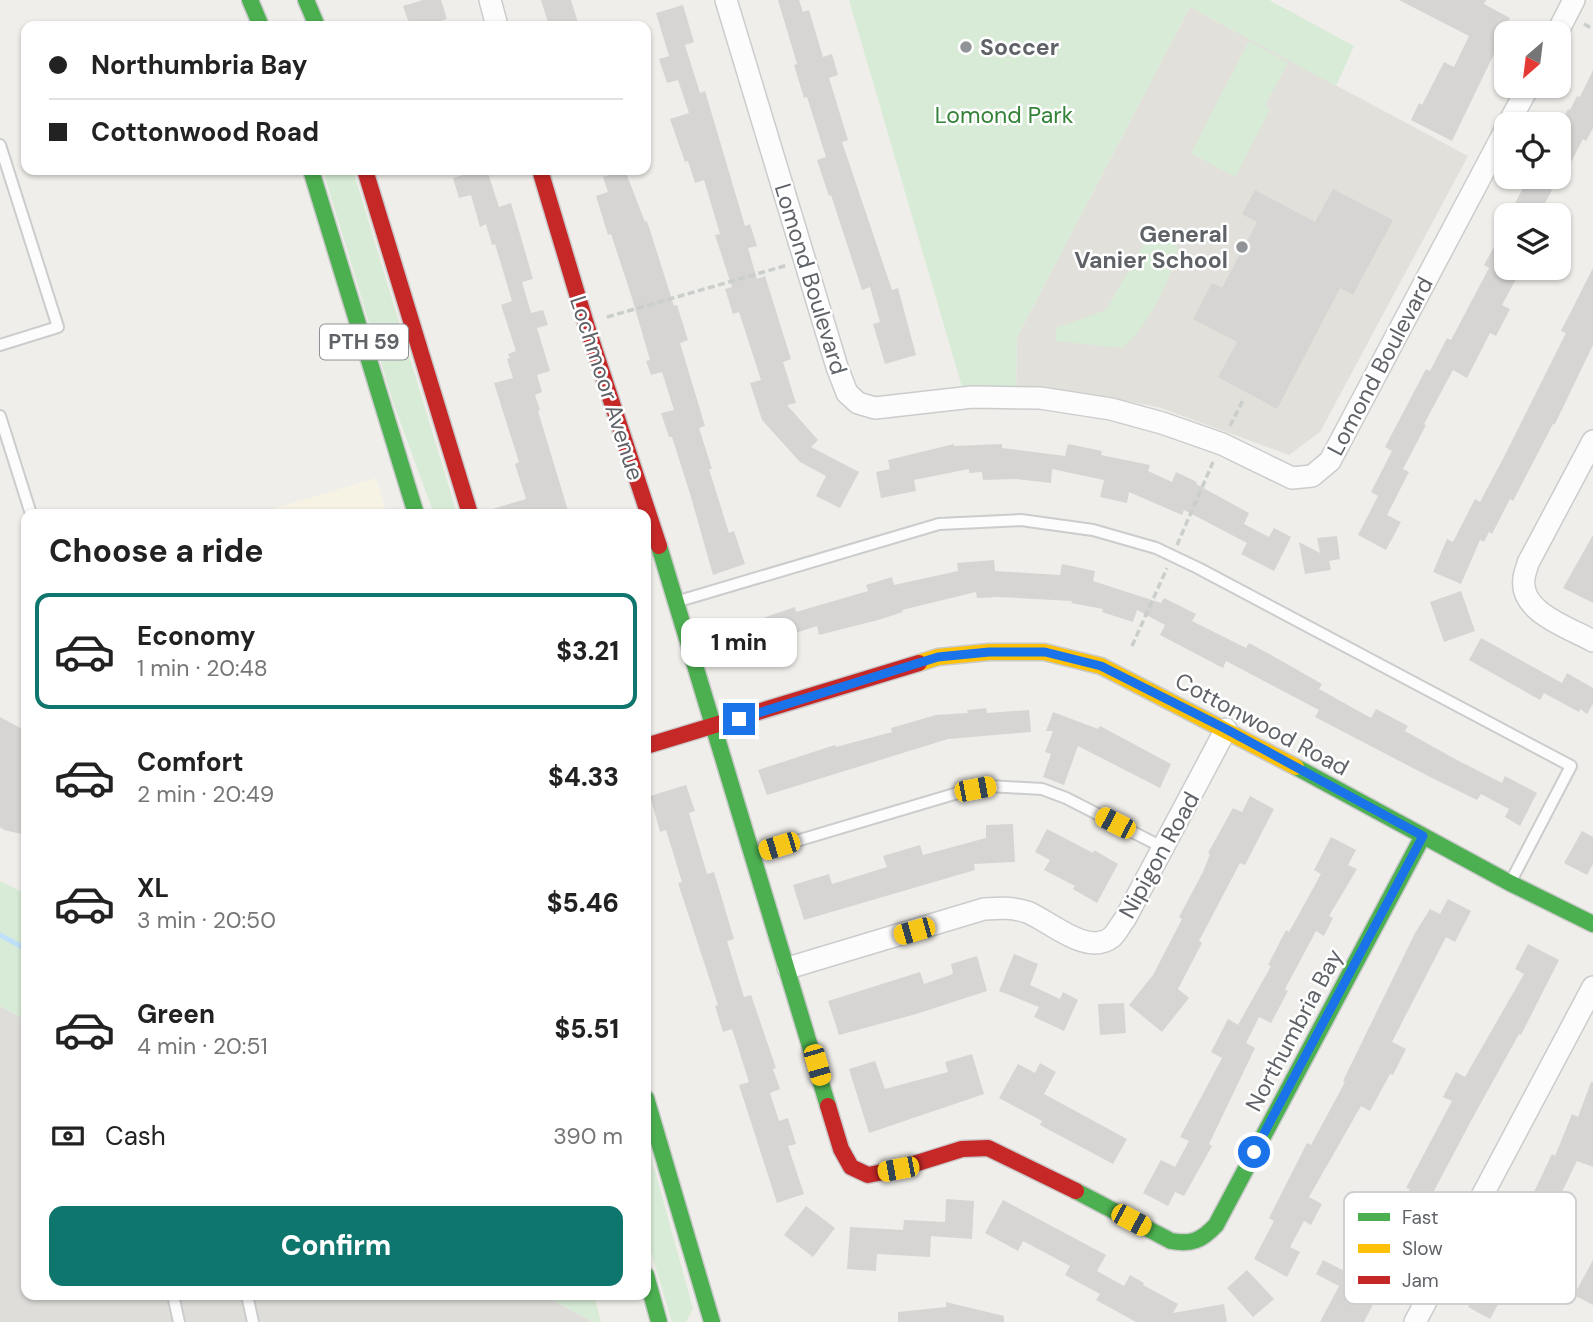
<!DOCTYPE html>
<meta charset="utf-8">
<style>
:root{--surface:#fff;--page:#f2f2f2;--text:#222;--muted:#767676;--line:#e0e0e0;--accent:#0f766e}
body{margin:0;font-family:"DM Sans",sans-serif;background:var(--page);color:var(--text);height:100vh;display:flex;flex-direction:column;font-size:26px;white-space:nowrap}
*{box-sizing:border-box;margin:0}
p{font-size:23px;color:var(--muted)}
.icon{flex:none;width:38px;height:38px;fill:none;stroke:currentColor;stroke-width:2;stroke-linecap:round;stroke-linejoin:round}
.map{position:relative;flex:1;overflow:hidden}
.sheet{position:absolute;left:21px;top:509px;width:630px;height:791px;display:flex;flex-direction:column;background:var(--surface);border-radius:14px;box-shadow:0 2px 5px #0004}
.sheet>*{flex:none}
.hud{position:absolute;left:21px;top:21px;width:630px;height:154px;border-radius:14px;box-shadow:0 2px 5px #0004;display:grid;align-content:center;height:154px;padding:0 28px;background:var(--surface)}
.needle{width:46px;rotate:208deg}
.tools{position:absolute;left:1494px;top:21px;display:grid;gap:14px}
.tools a{display:grid;place-items:center;width:77px;height:77px;border-radius:14px;background:var(--surface);box-shadow:0 2px 5px #0004;font-size:35px}
.end{position:absolute;width:32px;height:32px;margin:-16px;border:9px solid #1a73e8;background:#fff;box-shadow:0 0 0 4px #fff}
.from{border-radius:50%}
.bubble{position:absolute;height:49px;border-radius:14px;background:var(--surface);box-shadow:0 2px 5px #0004;font-size:23px;font-weight:800;line-height:49px;text-align:center}
.car{position:absolute;width:21px;height:42px;margin:-21px -10px;border-radius:9px;box-shadow:0 0 5px 2px #0007;background:linear-gradient(#f5c518 24%,#345 0 40%,#f5c518 0 76%,#345 0 86%,#f5c518 0)}
.hud b{display:flex;align-items:center;gap:24px;height:66px;font-size:26px}
.hud b+b{border-top:2px solid var(--line)}
.hud i{width:18px;height:18px;background:var(--text)}
ul{padding:0;list-style:none}
li{display:flex;align-items:center;gap:21px;height:116px;margin:0 14px 10px;padding:0 14px;border:4px solid transparent;border-radius:14px}
li div{flex:1}
li b{display:block;font-size:26px}
li em{font-style:normal;font-weight:800}
li.on{border-color:var(--accent)}
li>.icon{width:63px;height:63px;stroke-width:1.5}
h2{padding:0 28px;font-size:32px;line-height:84px}
.pay{display:flex;align-items:center;gap:18px;height:77px;padding:0 28px;font-size:26px}
.pay p{margin-inline-start:auto}
.button{display:flex;gap:14px;margin-top:auto;padding:14px 28px}
.button a{flex:1;height:80px;border-radius:14px;background:var(--accent);color:#fff;font-size:28px;font-weight:800;line-height:80px;text-align:center}
.map>svg:first-child{display:block}
</style>
<div class="map">
<svg width="1593" height="1322" viewBox="0 0 1593 1322">
<rect width="100%" height="100%" fill="#efeeea"/>
<path fill="#f7f3e4" d="M376,478L387,514H253L269,510Z"/>
<path fill="#dfddda" d="M0,1006L26,1020V1295H543L593,1322H0Z"/>
<path fill="#e2e0da" d="M1190,7L1468,156L1320,432L1289,455L1158,407L1093,395L1016,390L1017,337Z"/>
<path fill="#d8ebd6" d="M849,0H1269L1354,46L1336,86L1190,7L1017,337L1016,390L962,387Z
M1249,41L1288,63L1265,105L1270,110L1235,177L1191,153Z
M323,170H353L457,514H434L393,402Z
M1148,237L1168,238L1178,248C1169,284 1150,322 1123,348L1056,341V328L1106,310Z
M0,881L26,894V1020L0,1006Z
M646,1138L693,1309L686,1322H672L646,1235Z
M543,1295H594L601,1322H593Z"/>
<g fill="none" stroke-linecap="round" stroke-linejoin="round">
<path stroke="#bfe0f9" stroke-width="5" d="M0,935L26,949"/>
</g>
<path fill="#d6d5d3" d="M423,0H441L447,19L424,26H410L403,6Z
M541,0H571L579,26H549Z
M778,0H799L803,12L809,10L823,57L832,54L838,75L829,78L848,140L842,142L892,290L898,288L916,355L885,364L873,324L880,322L870,287L862,290L831,195L829,196L817,160L826,157L807,97L804,98L794,65L797,64Z
M1399,0H1486L1484,4L1510,18L1506,25L1507,61L1494,54L1452,141L1411,120L1419,103L1422,105L1444,62L1454,67L1469,36Z
M683,5L694,42L685,45L700,93L705,91L745,226L750,224L757,246L748,248L757,279L765,276L791,359L783,362L796,403L787,405L818,440L811,447L859,472L840,508L816,496L826,476L800,462L762,420L750,383L761,380L739,312L733,314L725,289L732,287L715,235L720,234L704,180L695,183L688,161L685,162L670,119L689,113L678,80L667,83L659,59L669,56L656,13Z
M1593,70V128L1586,141L1583,139L1559,185V126L1568,109L1570,110L1577,96L1580,97Z
M461,170H487L499,207L511,203L533,279L522,282L531,313L543,310L548,325L537,328L550,371L537,375L542,392L535,395L540,410L538,411L569,514H490L489,510L526,499L515,464L519,462L494,383L513,378L507,359L510,358L508,354L516,351L501,305L512,301L495,244L492,245L486,224L480,227L471,195L459,198L453,178L463,175Z
M625,170L645,222L647,221L674,306L677,305L688,340L680,343L705,426L699,428L712,469H709L729,533L734,531L745,564L713,575L691,497L672,437H669L661,413L674,410L662,372L651,375L646,361L650,360L632,298L611,234L608,235L596,196L608,192L603,177Z
M1528,178L1552,190L1539,215H1509Z
M1333,189L1393,220L1353,295L1340,288L1277,409L1218,377L1237,342L1193,319L1212,283L1222,288L1257,222L1242,214L1255,190L1315,222Z
M1507,223V268H1522L1502,305L1510,309L1496,336L1490,333L1467,378L1453,370L1424,424L1426,425L1403,469L1409,472L1387,515L1401,522L1386,550L1358,535L1378,496L1371,492L1392,451L1385,447L1426,369L1430,371L1447,338L1451,340L1489,268L1484,265Z
M1593,268V345L1555,424H1553L1513,501L1510,499L1492,534L1489,532L1484,542L1480,540L1461,584L1433,572L1447,539L1453,542L1475,499L1480,502L1505,455L1566,333L1561,331Z
M954,444V446L1002,444V448L1065,456L1068,444L1102,451L1101,455L1150,465L1148,471L1172,482L1176,472L1197,482L1196,484L1249,513L1244,524L1269,537L1274,528L1291,537L1274,571L1241,554L1247,543L1184,510L1182,515L1129,492L1127,503L1100,497L1104,480L1052,469L1051,483L1016,479L983,480L982,472L969,473V469L914,480L916,491L881,498L876,472L890,469L888,460Z
M1593,535V603L1563,588Z
M1337,536L1340,559L1329,561L1331,570L1305,574L1299,542L1320,553L1317,538Z
M994,560L995,571L1060,575L1062,564L1095,571L1093,581L1161,603L1164,598L1196,614L1192,621L1246,648L1249,643L1280,660L1322,684L1319,689L1371,718L1376,709L1408,726L1405,731L1455,759L1502,783L1505,776L1537,793L1520,826L1505,817L1509,809L1481,794L1477,800L1432,778L1315,717L1319,710L1226,661L1223,668L1160,635L1165,625L1137,610L1133,622L1102,612L1103,609L1071,603L1072,601L999,597L977,598L976,592L902,610L903,612L878,620L819,635L817,626L789,635L792,645L728,664L720,638L762,625L760,619L795,607L796,612L868,591L866,585L892,577L894,585L958,571L957,563Z
M1461,591L1475,631L1444,642L1430,602Z
M1481,638L1562,683L1567,673L1593,688V704L1587,714L1580,709L1579,712L1544,693L1540,700L1469,660Z
M986,708L987,713L1029,710L1031,732L948,739L767,795L758,770L835,745L836,747L892,732L891,728L936,715L968,713L967,710Z
M1053,712L1098,729L1100,726L1171,764L1160,788L1078,746L1064,785L1043,777L1051,754L1045,752L1053,731H1046Z
M0,717L26,731V835L4,830L0,827Z
M686,785L695,811L689,813L707,874L714,872L734,939L727,941L744,997L751,995L776,1068L773,1069L780,1089L770,1093L779,1121L788,1118L796,1144L788,1146L804,1194L777,1203L739,1085L749,1082L732,1029L723,1032L715,1006L718,1005L678,883L682,882L666,830L660,832L650,796Z
M1250,796L1274,809L1245,865L1240,863L1199,941L1202,943L1178,989L1189,998L1162,1032L1129,1005L1153,975L1182,919L1179,917L1203,872L1210,854L1208,853L1233,808L1242,812Z
M1013,824L1015,862L974,864L975,870L804,920L793,885L829,874L832,884L887,867L883,856L920,845L923,855L986,838V825Z
M1047,829L1093,853L1094,850L1118,864L1097,903L1073,889L1075,886L1044,870L1050,860L1035,852Z
M1582,831L1593,837V864L1587,875L1564,863Z
M1331,837L1356,850L1348,865L1357,869L1329,916L1333,918L1324,936L1316,931L1285,989L1288,991L1271,1023L1259,1017L1246,1043L1255,1048L1209,1144L1212,1146L1184,1196L1175,1192L1168,1206L1143,1193L1161,1160L1175,1167L1189,1141L1180,1137L1222,1058L1211,1052L1228,1019L1238,1025L1271,966L1268,965L1286,930L1289,932L1321,874L1314,870Z
M1448,899L1471,911L1455,942L1446,937L1392,1042L1406,1049L1393,1075L1390,1074L1370,1111L1361,1106L1309,1197L1322,1204L1311,1225L1304,1221L1290,1247L1300,1252L1287,1277L1254,1259L1274,1221L1269,1218L1307,1143L1311,1145L1345,1082L1343,1081L1415,933L1430,909L1440,914Z
M1528,944L1559,960L1521,1035L1519,1034L1471,1121L1426,1206L1429,1208L1388,1285L1384,1283L1364,1322H1320L1339,1286L1316,1274L1323,1260L1362,1280L1378,1250L1348,1235L1356,1220L1385,1235L1410,1189L1406,1188L1452,1101L1443,1097L1456,1072L1465,1077L1524,974L1515,969Z
M1014,954L1038,964L1030,985L1060,999L1063,992L1078,1000L1064,1031L1034,1017L1039,1007L999,991Z
M977,956L987,991L916,1014L839,1035L828,1001L920,972L924,984L953,974L951,964Z
M1124,1003L1126,1033L1100,1035L1098,1004Z
M972,1054L984,1094L869,1133L849,1069L875,1061L885,1089L948,1072L945,1062Z
M1040,1063L1056,1072L1044,1094L1127,1139L1113,1164L1040,1125L1042,1121L999,1098L1018,1064L1035,1073Z
M1591,1082H1593V1167L1577,1161L1541,1235L1538,1234L1517,1277L1514,1276L1490,1319L1468,1307L1484,1277L1487,1278L1509,1236L1512,1238L1552,1154L1555,1156L1572,1114L1578,1117Z
M946,1199L974,1201L972,1239L931,1236L930,1257L877,1254L876,1271L847,1269L850,1227L903,1230L904,1220L945,1222Z
M1003,1200L1106,1255L1097,1271L1124,1286L1130,1275L1144,1283L1143,1285L1178,1304L1173,1313L1224,1304L1227,1322H1136L1096,1300L1100,1294L1065,1275L1070,1266L1023,1241L1018,1251L985,1233Z
M806,1206L835,1228L813,1257L784,1235Z
M1593,1260V1305L1574,1295Z
M1247,1270L1274,1299L1253,1317L1227,1288Z
M946,1302L1004,1316V1322H898V1312L946,1307Z"/>
<g fill="none" stroke-linecap="round" stroke-linejoin="round">
<defs>
<path id="lane" d="M0,145L58,327L0,345
M0,416L31,514
M679,601L939,524L1021,520L1093,530L1156,548L1198,568L1571,766L1511,881
M756,853L961,792L989,786L1042,789L1066,798L1164,848
M173,1295L179,1322
M247,1295L253,1322"/>
<path id="street" d="M490,0L497,26
M726,0L837,367L847,393L858,403L875,408L972,397L1040,398L1111,409L1162,423L1222,444L1292,478L1312,476L1330,461L1507,127
M1557,33L1574,0
M1508,124L1529,86
M1593,441L1528,563C1527,568 1524,574 1524,579C1519,612 1570,628 1593,641
M788,968L984,909C999,908 1012,907 1027,912C1050,921 1087,957 1112,937C1117,932 1121,924 1125,919L1226,729
M1415,1322L1593,987"/>
<path id="fast" d="M250,0L261,26
M306,0L317,26
M311,170L416,514
M659,546L828,1106
M1296,767L1510,883L1593,924
M646,1098L712,1322
M1076,1191L1171,1241C1192,1245 1202,1240 1216,1225L1423,836
M646,1275L659,1322"/>
<path id="slow" d="M919,663L938,657L989,652H1044L1101,666L1296,767"/>
<path id="jam" d="M365,170L470,514
M540,170L586,324L659,546
M646,746L919,663
M828,1106L841,1149L851,1167L868,1175L898,1169L962,1149L988,1148L1076,1191"/>
</defs>
<use href="#lane" stroke="#cbcccc" stroke-width="14"/>
<use href="#street" stroke="#cbcccc" stroke-width="24"/>
<use href="#fast" stroke="#cacacb" stroke-width="19"/>
<use href="#slow" stroke="#cacacb" stroke-width="19"/>
<use href="#jam" stroke="#cacacb" stroke-width="19"/>
<path stroke="#cacfcc" stroke-width="3.5" stroke-dasharray="7 3.5" stroke-linecap="butt" d="M1584,24L1593,29
M607,317L788,265
M1230,426L1244,398
M1177,545L1213,462
M1132,646L1167,568"/>
<use href="#lane" stroke="#fdfcfc" stroke-width="10"/>
<use href="#street" stroke="#fdfcfc" stroke-width="21"/>
<use href="#fast" stroke="#4caf50" stroke-width="16"/>
<use href="#slow" stroke="#ffc107" stroke-width="16"/>
<use href="#jam" stroke="#c62828" stroke-width="16"/>
</g>
<g fill="none" stroke-linecap="round" stroke-linejoin="round">
<path stroke="#1a73e8" stroke-width="9" d="M739,719L938,657L989,652H1045L1101,666L1226,729L1423,836L1254,1152"/>
</g>
<g fill="#919496" stroke="#fff" stroke-width="2.5">
<circle cx="966" cy="47" r="7"/>
<circle cx="1242" cy="247" r="7"/>
</g>
<g text-anchor="middle" dominant-baseline="central" stroke-width="5" stroke-linejoin="round" paint-order="stroke">
<rect fill="#fff" stroke="#8f9295" stroke-width="2" x="320" y="324.5" width="88" height="35" rx="5"/>
<g font-size="21" font-weight="bold" fill="#5f6368">
<text x="364" y="342">PTH 59</text>
</g>
<g font-size="23" font-weight="bold" fill="#5f6368" stroke="#fff" text-anchor="start">
<text x="980" y="47">Soccer</text>
<text x="1228" y="234" text-anchor="end">General<tspan x="1228" dy="26">Vanier School</tspan></text>
</g>
<g font-size="23" fill="#348238" stroke="#fff">
<text x="1004" y="115">Lomond Park</text>
</g>
<g font-size="23" fill="#5f6368" stroke="#fff">
<text transform="translate(811 279) rotate(73)">Lomond Boulevard</text>
<text transform="translate(1380 366) rotate(-62)">Lomond Boulevard</text>
<text transform="translate(607 388) rotate(72)">Lochmoor Avenue</text>
<text transform="translate(1262 724) rotate(28)">Cottonwood Road</text>
<text transform="translate(1159 855) rotate(-61)">Nipigon Road</text>
<text transform="translate(1294 1030) rotate(-62)">Northumbria Bay</text>
</g>
</g>
<rect x="1344" y="1192" width="232" height="112" rx="10" fill="#fff" stroke="#cfd0d2" stroke-width="2"/>
<rect x="1358" y="1213" width="32" height="8" fill="#4caf50"/>
<rect x="1358" y="1244" width="32" height="9" fill="#ffc107"/>
<rect x="1358" y="1276" width="32" height="8" fill="#c62828"/>
<g font-size="19" fill="#5f6368">
<text x="1402" y="1224">Fast</text>
<text x="1402" y="1255">Slow</text>
<text x="1402" y="1287">Jam</text>
</g>
</svg>
<div class="tools">
<a><svg class="needle" viewBox="-14 -14 28 28"><path d="M0-13l5 13h-10z" fill="#e53935"/><path d="M0 13l5-13h-10z" fill="#767676"/></svg></a>
<a><svg class="icon" aria-label="locate" viewBox="0 0 24 24"><circle cx="12" cy="12" r="6"/><path d="M12 2v4M12 18v4M2 12h4M18 12h4"/></svg></a>
<a><svg class="icon" aria-label="layers" viewBox="0 0 24 24"><path d="M12 4l9 5-9 5-9-5zM3 14l9 5 9-5"/></svg></a>
</div>
<i class="end from" style="left:1254px;top:1152px"></i>
<i class="end" style="left:739px;top:719px"></i>
<div class="bubble" style="left:681px;top:618px;width:116px">1 min</div>
<i class="car" style="left:975px;top:789px;rotate:79deg"></i>
<i class="car" style="left:1115px;top:823px;rotate:297deg"></i>
<i class="car" style="left:779px;top:846px;rotate:253deg"></i>
<i class="car" style="left:914px;top:931px;rotate:254deg"></i>
<i class="car" style="left:817px;top:1065px;rotate:164deg"></i>
<i class="car" style="left:898px;top:1169px;rotate:259deg"></i>
<i class="car" style="left:1131px;top:1220px;rotate:118deg"></i>
<div class="hud">
<b><i class="from"></i>Northumbria Bay</b>
<b><i></i>Cottonwood Road</b>
</div>
<section class="sheet">
<h2>Choose a ride</h2>
<ul>
<li class="on"><svg class="icon" aria-label="car" viewBox="0 0 24 24"><path d="M5 17H2v-5l4-1 3-4h7l3 4 3 1v5h-3M9 17h6M6 11h13"/><circle cx="7" cy="17" r="2"/><circle cx="17" cy="17" r="2"/></svg><div><b>Economy</b><p>1 min · 20:48</p></div><em>$3.21</em></li>
<li><svg class="icon" aria-label="car" viewBox="0 0 24 24"><path d="M5 17H2v-5l4-1 3-4h7l3 4 3 1v5h-3M9 17h6M6 11h13"/><circle cx="7" cy="17" r="2"/><circle cx="17" cy="17" r="2"/></svg><div><b>Comfort</b><p>2 min · 20:49</p></div><em>$4.33</em></li>
<li><svg class="icon" aria-label="car" viewBox="0 0 24 24"><path d="M5 17H2v-5l4-1 3-4h7l3 4 3 1v5h-3M9 17h6M6 11h13"/><circle cx="7" cy="17" r="2"/><circle cx="17" cy="17" r="2"/></svg><div><b>XL</b><p>3 min · 20:50</p></div><em>$5.46</em></li>
<li><svg class="icon" aria-label="car" viewBox="0 0 24 24"><path d="M5 17H2v-5l4-1 3-4h7l3 4 3 1v5h-3M9 17h6M6 11h13"/><circle cx="7" cy="17" r="2"/><circle cx="17" cy="17" r="2"/></svg><div><b>Green</b><p>4 min · 20:51</p></div><em>$5.51</em></li>
</ul>
<div class="pay"><svg class="icon" aria-label="cash" viewBox="0 0 24 24"><path d="M3 7h18v10H3z"/><circle cx="12" cy="12" r="2"/></svg>Cash<p>390 m</p></div>
<div class="button"><a>Confirm</a></div>
</section>
</div>
